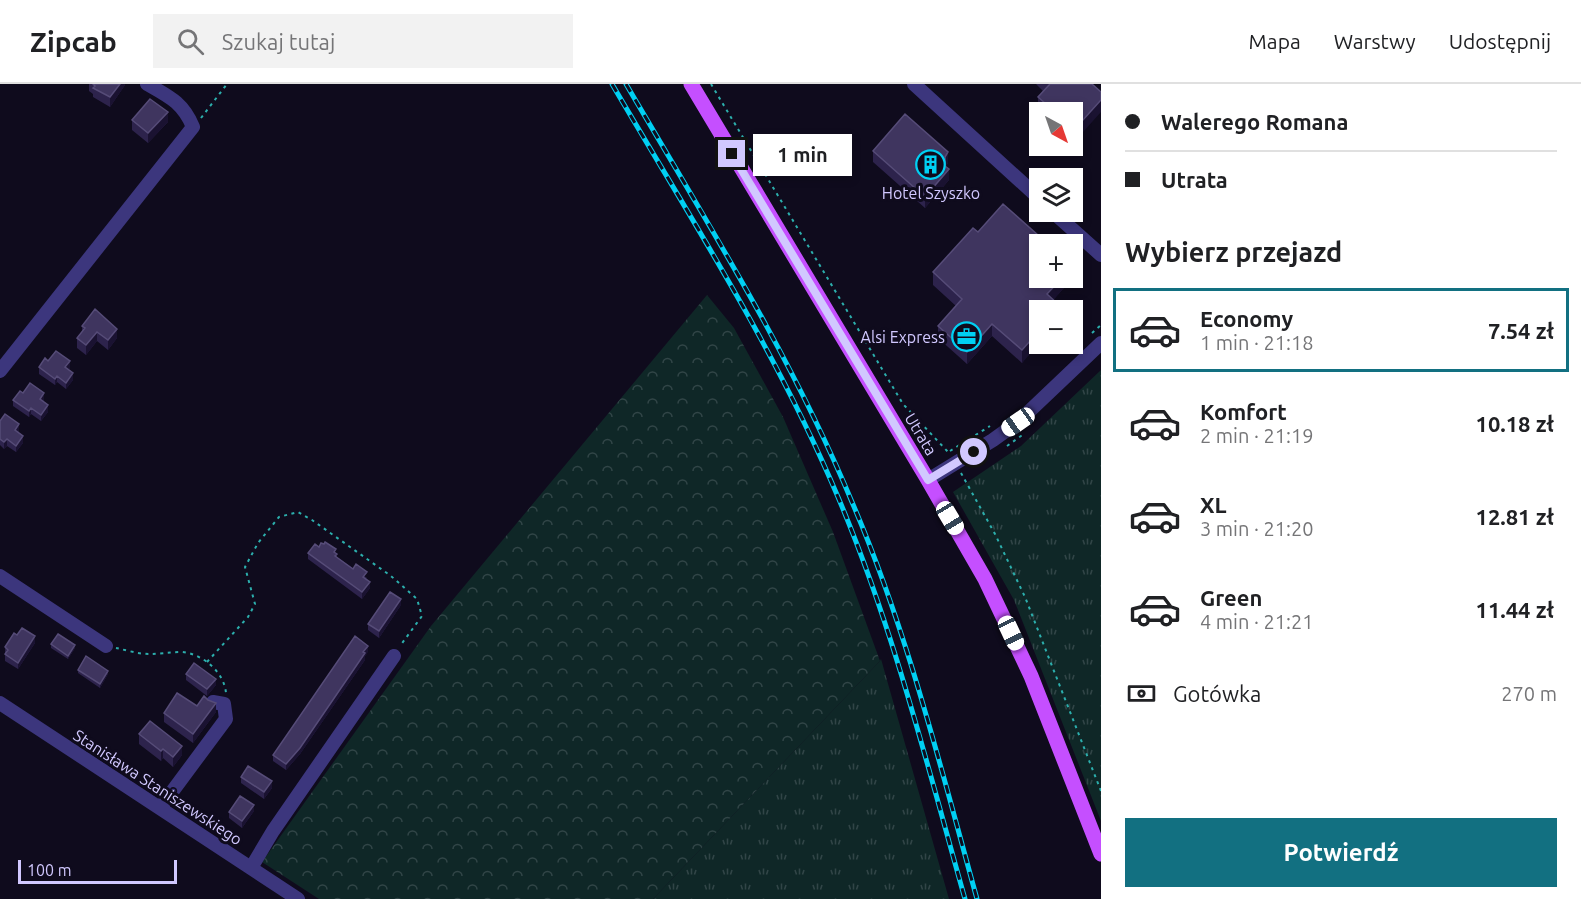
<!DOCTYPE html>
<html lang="pl">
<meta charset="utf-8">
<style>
:root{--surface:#fff;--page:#f2f2f2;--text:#202124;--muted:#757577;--line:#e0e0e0;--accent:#127081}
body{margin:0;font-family:Ubuntu,sans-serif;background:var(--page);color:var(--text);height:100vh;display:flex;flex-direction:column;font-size:22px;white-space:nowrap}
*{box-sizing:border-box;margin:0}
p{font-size:20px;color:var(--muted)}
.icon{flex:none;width:33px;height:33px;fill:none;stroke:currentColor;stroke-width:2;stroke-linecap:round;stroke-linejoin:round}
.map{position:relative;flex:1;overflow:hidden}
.panel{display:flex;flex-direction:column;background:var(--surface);width:480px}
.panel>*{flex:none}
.banner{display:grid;align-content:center;height:132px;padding:0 24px;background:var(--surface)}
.needle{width:39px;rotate:140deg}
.controls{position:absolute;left:1029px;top:18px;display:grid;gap:12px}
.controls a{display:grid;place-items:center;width:54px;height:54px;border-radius:0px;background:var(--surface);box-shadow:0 3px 9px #0003;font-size:30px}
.scale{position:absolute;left:18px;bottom:15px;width:159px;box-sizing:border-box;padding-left:6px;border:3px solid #d1c8ff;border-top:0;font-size:16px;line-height:21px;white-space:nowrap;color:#d1c8ff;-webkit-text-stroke:4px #0f0b1d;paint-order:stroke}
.end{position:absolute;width:27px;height:27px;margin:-14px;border:8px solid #d1c8ff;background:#111;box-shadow:0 0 0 3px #111}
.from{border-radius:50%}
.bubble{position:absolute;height:42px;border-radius:0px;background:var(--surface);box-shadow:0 3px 9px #0003;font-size:20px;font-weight:700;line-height:42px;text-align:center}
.car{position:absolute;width:18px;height:36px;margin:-18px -9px;border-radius:8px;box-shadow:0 0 4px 2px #0007;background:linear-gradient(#fff 24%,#345 0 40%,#fff 0 76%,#345 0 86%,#fff 0)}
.banner b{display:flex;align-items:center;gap:21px;height:57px;font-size:22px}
.banner b+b{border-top:2px solid var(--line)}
.banner i{width:15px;height:15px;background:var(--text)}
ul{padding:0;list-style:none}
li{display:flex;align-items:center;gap:18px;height:84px;margin:0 12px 9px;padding:0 12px;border:3px solid transparent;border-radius:0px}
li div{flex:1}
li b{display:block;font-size:22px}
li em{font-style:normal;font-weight:700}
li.on{border-color:var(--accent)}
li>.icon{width:54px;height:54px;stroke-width:1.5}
h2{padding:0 24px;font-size:27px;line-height:72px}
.pay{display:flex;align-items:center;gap:15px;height:66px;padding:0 24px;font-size:22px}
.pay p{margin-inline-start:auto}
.action{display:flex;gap:12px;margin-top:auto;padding:12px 24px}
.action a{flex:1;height:69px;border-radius:0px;background:var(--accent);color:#fff;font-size:24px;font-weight:700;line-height:69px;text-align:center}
header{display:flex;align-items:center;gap:36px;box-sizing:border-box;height:84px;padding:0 30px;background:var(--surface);border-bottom:2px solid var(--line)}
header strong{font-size:28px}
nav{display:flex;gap:33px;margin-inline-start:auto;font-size:21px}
.search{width:420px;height:54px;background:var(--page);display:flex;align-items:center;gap:15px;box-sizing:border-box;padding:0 21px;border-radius:0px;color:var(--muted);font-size:22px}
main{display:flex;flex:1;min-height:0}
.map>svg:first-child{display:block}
</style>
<header>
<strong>Zipcab</strong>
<div class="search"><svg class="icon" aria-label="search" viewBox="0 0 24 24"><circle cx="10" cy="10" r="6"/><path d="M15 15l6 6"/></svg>Szukaj tutaj</div>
<nav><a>Mapa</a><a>Warstwy</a><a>Udostępnij</a></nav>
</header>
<main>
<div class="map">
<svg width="1101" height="815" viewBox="0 0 1101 815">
<defs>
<pattern id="grass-tufts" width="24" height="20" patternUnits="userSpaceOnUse" patternTransform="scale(1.5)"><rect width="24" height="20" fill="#0f2727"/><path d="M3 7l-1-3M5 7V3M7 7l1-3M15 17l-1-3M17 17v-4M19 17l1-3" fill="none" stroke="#314547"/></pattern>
<pattern id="forest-crowns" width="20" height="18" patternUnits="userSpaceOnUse" patternTransform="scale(1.5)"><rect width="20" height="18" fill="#0f2727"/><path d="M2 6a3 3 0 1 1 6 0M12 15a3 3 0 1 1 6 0" fill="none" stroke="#314547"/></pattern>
</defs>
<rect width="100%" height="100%" fill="#0f0b1d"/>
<path fill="url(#grass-tufts)" d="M1101,286V737L1014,516L953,408L1021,362Z
M881,575L949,815H653L880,577Z"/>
<path fill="url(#forest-crowns)" d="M707,211L734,244L783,333L833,448L880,577L653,815H319L262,778L431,542Z"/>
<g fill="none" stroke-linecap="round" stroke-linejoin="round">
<path stroke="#2cafad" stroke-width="2" stroke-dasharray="3 4.5" stroke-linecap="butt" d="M711,0L903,320L949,369
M201,34L227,0
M1092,249L1101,241
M1007,362L1025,349
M950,367L990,342
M961,389L995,450L1025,513L1101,707
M116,564C126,566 138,570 149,570C159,570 170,568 182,568C203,570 224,588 226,609
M207,578L248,533L255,520L245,483L258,459L279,433L298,428L312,436L391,492L417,515L422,532L400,562"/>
<path stroke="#3c367d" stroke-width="14" d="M914,0L1040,115
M1053,128L1101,171
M0,287L193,43C183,19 170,13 147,0
M928,396L993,356L1018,338L1101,259
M0,492L106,562
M0,619L298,815
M160,724L226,635L224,620L213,618
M251,784L273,747L394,572"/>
<path stroke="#c54fff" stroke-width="15" d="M691,0L928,396L985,495L1031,592L1101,770"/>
<defs>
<path id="rail" d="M612,0C691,135 777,268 838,413C893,543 927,680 965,815
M626,0C706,137 791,271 852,418C907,546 940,681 977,815"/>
</defs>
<use href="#rail" stroke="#00d0f3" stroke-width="5"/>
<use href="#rail" stroke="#0f0b1d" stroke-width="3" stroke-dasharray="9" stroke-linecap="butt"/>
</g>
<path fill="#2d234c" d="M89,0H125V1L110,23L93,13V10L89,7Z
M1036,0H1092L1074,58L1072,57V28H1041L1038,25V13L1043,7Z
M132,36L168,38L148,59L132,46Z
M873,67L948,79L946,82L949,96L925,124L873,78Z
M978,148L1072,194V195L1053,216L1061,226L1022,279L992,252L967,280L938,254V242L956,222L933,201V188Z
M82,242L117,254L108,266L97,257L86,271L77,264V254L82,248Z
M48,277L70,284L68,286L73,296L66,305L57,298L55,301L39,290V283Z
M23,309L44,316L43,318L48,328L41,337L31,330L29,333L13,322V316Z
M0,337L19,347L18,349L23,359L16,368L7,362L4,365L0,361Z
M319,463L336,469L337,473L367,494L366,495L370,504L362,515L308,475V469Z
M401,521L379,554L368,546V540Z
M17,551L35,559L18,585L5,577V563Z
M51,560L75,564L68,575L51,564Z
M368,568L365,572V576L300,670L286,686L273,677V671Z
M78,586L108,590L100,604L78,589Z
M186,590L216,601L207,612L186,596Z
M197,622L216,628L193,659L164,638V629Z
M139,650L182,671L173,683L163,674L161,677L139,660Z
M241,693L272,704L264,715L241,699Z
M254,727L242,744L229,734V728Z"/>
<path fill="#1a1231" d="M120,0H125V1L110,23V13Z
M1101,16V28L1074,58V46Z
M168,28V38L148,59V49Z
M948,68V79L945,84V73Z
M949,85V96L925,124V113Z
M1062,194H1072V195L1047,223V210Z
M992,240V252L967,280V268Z
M117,245V254L108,266V256Z
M1040,246V259L1022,279V266Z
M97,248V257L86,271V261Z
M70,277V284L65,290V283Z
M73,289V296L66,305V299Z
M57,292V298L55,301V295Z
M44,309V316L40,322V315Z
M48,321V328L41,337V331Z
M31,324V330L29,333V327Z
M19,340V347L15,353V346Z
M23,352V359L16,368V362Z
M7,355V362L4,365V358Z
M370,498V504L362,515V508Z
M401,515V521L379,554V547Z
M35,552V559L18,585V579Z
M75,561V564L68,575V572Z
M368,562V568L365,572V576L300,670L286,686V680Z
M108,587V590L100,604V600Z
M216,595V601L207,612V605Z
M216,619V628L193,659V650Z
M182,662V671L173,683V673Z
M163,665V674L161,677V667Z
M272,697V704L264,715V708Z
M254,721V727L242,744V737Z"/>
<path fill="#3f355f" stroke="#564c78" stroke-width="1.5" d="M93,0H120L110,13L93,4L95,2Z
M1050,0H1092L1101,8V16L1074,46L1072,44V28H1055L1038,13Z
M150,15L168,28L148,49L132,36Z
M905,30L948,68L945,73V82L949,85L925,113L873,67Z
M1003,120L1048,160H1040V194H1062L1047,210L1061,223L1057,226H1040V246L1022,266L992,240L967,268L938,242L962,215L933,188L973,144L978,148Z
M95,225L117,245L108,256L97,248L86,261L77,254L85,244L82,242Z
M56,267L70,277L65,283L73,289L66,299L57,292L55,295L39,283L45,274L48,277Z
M30,299L44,309L40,315L48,321L41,331L31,324L29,327L13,316L20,307L23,309Z
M5,330L19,340L15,346L23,352L16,362L7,355L4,358L0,355V337Z
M325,458L336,465L334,468L337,470L335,472L353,485L356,480L367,488L363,493L370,498L362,508L308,469L315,460L319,463L321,459L324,460Z
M390,508L401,515L379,547L368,540Z
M22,544L35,552L18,579L5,570L8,566L5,563L14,549L17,551Z
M58,550L75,561L68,572L51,560Z
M355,552L368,562L363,568L365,569L300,664L286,680L273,671Z
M86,572L108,587L100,600L78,586Z
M194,579L216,595L207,605L186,590Z
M177,609L197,622L204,612L208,616L216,619L193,650L164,629Z
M150,637L182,662L173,673L163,665L161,667L139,650Z
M248,682L272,697L264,708L241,693Z
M240,712L254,721L242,737L229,728Z"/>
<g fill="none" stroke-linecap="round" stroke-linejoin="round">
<path stroke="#d1c8ff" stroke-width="8" d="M732,70L928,396L974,368"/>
</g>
<defs>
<symbol id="building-ring" viewBox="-11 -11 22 22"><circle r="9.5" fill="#0f0b1d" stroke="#00d0f3" stroke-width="1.5"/><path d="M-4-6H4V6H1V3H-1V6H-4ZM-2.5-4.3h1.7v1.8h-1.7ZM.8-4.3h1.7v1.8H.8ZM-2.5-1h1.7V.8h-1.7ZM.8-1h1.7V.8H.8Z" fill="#00d0f3"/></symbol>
<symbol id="office-ring" viewBox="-11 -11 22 22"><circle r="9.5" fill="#0f0b1d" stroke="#00d0f3" stroke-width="1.5"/><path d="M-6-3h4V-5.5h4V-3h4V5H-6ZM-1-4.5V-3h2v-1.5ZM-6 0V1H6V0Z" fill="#00d0f3"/></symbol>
</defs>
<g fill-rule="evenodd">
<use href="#building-ring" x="914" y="64" width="33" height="33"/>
<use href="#office-ring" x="950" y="236" width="33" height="33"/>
</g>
<g text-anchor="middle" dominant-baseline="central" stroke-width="6" stroke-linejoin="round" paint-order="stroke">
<g font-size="16" fill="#d1c8ff" stroke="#0f0b1d">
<text x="931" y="109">Hotel Szyszko</text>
<text x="945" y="253" text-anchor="end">Alsi Express</text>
</g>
<g font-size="16" fill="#d1c8ff" stroke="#0f0b1d">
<text transform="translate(921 350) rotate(59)">Utrata</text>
<text transform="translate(158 703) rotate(33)">Stanisława Staniszewskiego</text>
</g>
</g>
</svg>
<div class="controls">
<a><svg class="needle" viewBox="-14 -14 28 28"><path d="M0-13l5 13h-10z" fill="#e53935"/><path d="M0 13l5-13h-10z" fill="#757577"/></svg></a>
<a><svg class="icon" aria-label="layers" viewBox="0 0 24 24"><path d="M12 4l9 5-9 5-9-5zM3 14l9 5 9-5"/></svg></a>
<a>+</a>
<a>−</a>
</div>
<div class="scale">100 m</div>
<i class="end from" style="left:974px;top:368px"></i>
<i class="end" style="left:732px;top:70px"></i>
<div class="bubble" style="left:753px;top:50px;width:99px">1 min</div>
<i class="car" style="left:1018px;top:338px;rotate:235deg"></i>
<i class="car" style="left:950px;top:434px;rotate:149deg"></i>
<i class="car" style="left:1011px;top:549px;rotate:155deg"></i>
</div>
<section class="panel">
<div class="banner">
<b><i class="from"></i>Walerego Romana</b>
<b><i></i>Utrata</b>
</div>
<h2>Wybierz przejazd</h2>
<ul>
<li class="on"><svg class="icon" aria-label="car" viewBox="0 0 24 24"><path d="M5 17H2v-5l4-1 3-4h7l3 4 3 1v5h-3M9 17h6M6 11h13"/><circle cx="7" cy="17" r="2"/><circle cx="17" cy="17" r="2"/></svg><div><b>Economy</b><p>1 min · 21:18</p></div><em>7.54 zł</em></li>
<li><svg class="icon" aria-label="car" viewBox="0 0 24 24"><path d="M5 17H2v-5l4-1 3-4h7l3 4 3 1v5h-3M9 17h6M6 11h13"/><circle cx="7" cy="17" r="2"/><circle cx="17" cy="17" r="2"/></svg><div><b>Komfort</b><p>2 min · 21:19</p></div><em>10.18 zł</em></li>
<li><svg class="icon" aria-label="car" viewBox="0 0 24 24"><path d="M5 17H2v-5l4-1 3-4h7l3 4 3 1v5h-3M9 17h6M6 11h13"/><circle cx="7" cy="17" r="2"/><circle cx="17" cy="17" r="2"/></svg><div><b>XL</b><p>3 min · 21:20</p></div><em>12.81 zł</em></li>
<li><svg class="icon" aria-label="car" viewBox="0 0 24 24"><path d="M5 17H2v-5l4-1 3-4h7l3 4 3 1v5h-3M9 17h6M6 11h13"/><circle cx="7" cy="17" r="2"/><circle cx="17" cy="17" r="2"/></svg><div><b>Green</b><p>4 min · 21:21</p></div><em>11.44 zł</em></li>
</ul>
<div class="pay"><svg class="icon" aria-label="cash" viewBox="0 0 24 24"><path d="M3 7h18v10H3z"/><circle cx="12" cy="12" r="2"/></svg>Gotówka<p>270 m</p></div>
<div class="action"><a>Potwierdź</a></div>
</section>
</main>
